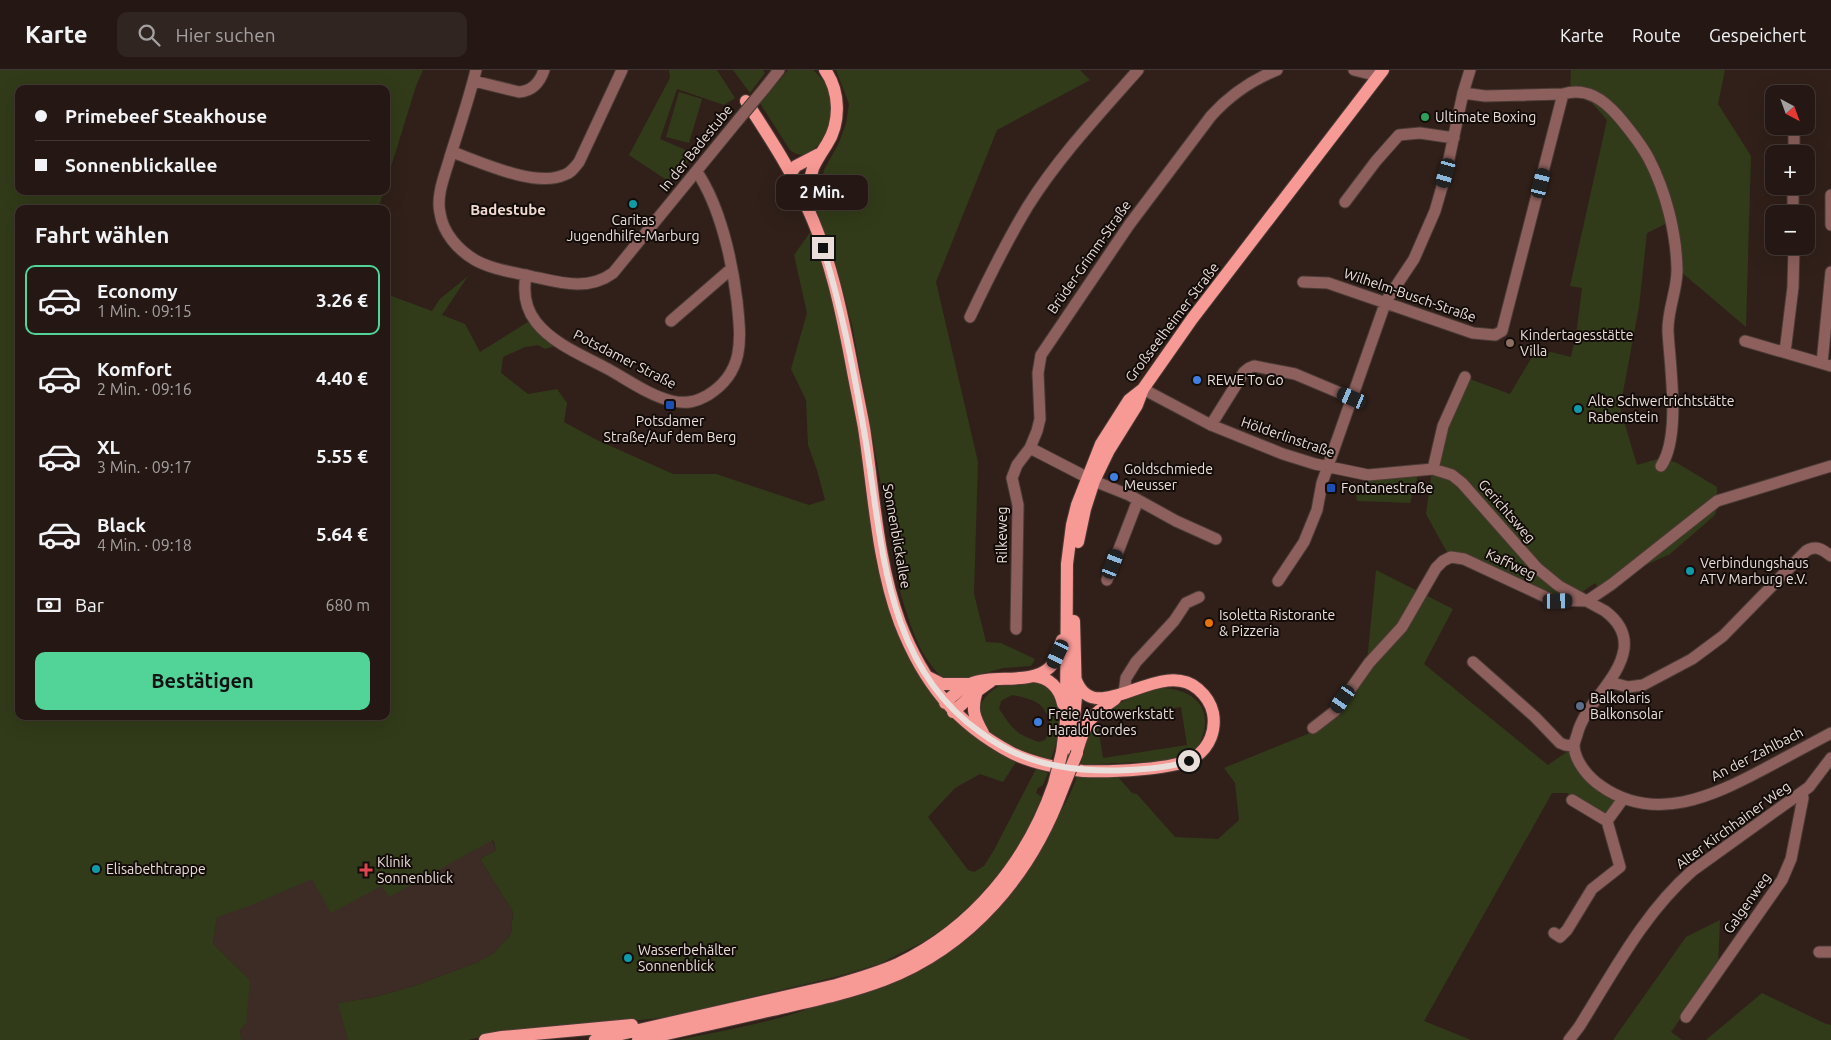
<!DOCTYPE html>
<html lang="de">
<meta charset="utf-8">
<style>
:root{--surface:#251814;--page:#312522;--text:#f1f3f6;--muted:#a3a0a0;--line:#423734;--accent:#52d397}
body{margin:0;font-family:Ubuntu,sans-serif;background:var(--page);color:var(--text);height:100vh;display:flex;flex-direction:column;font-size:19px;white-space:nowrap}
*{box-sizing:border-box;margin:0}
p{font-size:16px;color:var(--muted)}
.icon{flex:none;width:28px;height:28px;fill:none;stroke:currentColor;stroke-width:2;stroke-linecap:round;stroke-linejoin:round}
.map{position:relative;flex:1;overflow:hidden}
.sheet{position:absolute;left:15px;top:135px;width:375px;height:515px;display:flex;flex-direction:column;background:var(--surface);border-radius:10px;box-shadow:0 5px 20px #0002,0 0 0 1px var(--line)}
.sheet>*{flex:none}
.top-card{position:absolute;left:15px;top:15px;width:375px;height:110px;border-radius:10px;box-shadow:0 5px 20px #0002,0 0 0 1px var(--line);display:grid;align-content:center;height:110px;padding:0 20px;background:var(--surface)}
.needle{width:32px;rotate:139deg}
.buttons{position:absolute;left:1765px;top:15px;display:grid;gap:10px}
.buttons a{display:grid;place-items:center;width:50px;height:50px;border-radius:10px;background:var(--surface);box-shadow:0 5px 20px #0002,0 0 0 1px var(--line);font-size:25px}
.end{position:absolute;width:22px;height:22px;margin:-11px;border:6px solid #eadeda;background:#111;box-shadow:0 0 0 2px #111}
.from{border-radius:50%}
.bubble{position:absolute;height:35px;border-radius:10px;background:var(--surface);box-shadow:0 5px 20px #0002,0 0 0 1px var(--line);font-size:16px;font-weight:700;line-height:35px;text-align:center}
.car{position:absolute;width:15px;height:30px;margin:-15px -8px;border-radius:6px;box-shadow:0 0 4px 1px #0007;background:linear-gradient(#222 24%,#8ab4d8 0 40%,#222 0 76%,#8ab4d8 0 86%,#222 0)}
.top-card b{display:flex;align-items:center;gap:18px;height:48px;font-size:19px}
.top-card b+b{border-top:1px solid var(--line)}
.top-card i{width:12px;height:12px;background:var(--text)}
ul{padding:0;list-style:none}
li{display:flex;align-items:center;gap:15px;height:70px;margin:0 10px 8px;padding:0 10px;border:2px solid transparent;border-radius:10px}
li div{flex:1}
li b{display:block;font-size:19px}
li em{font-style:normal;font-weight:700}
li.current{border-color:var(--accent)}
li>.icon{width:45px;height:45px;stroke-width:1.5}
h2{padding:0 20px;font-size:22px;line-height:60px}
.pay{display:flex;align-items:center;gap:12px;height:55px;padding:0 20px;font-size:19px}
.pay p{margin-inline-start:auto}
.action{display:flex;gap:10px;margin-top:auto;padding:10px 20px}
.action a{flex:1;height:58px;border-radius:10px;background:var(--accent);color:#111;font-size:20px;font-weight:700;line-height:58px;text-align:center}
header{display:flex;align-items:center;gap:30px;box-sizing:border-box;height:70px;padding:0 25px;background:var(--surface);border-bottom:1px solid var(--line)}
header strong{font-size:24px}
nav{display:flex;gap:28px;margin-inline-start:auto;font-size:18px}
.search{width:350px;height:45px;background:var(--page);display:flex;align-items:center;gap:12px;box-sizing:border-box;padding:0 18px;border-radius:10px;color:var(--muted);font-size:19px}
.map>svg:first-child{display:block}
</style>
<header>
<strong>Karte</strong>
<div class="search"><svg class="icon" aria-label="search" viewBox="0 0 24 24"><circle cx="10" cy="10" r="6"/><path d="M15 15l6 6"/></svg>Hier suchen</div>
<nav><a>Karte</a><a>Route</a><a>Gespeichert</a></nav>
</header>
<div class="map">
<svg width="1831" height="970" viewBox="0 0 1831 970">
<rect width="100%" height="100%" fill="#31201a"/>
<path fill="#3d2b25" d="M486,755L496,780L480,789L513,842L511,864L494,883L476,893L414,916L371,928L339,933L348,970H241L240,960L250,910L213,874L217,847L241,811Z"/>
<path fill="#313b19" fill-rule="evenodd" d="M0,0H423L416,16L386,113V19H19V121H384L378,139H19V646H386V224L432,241L440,229L468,206L442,245L465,254L480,282L531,250L558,275L545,279L538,275L525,277L503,287L501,303L528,324L557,319L567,333L564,352L597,370L673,404H716L809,435L825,430L817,400L808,375L806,330L791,299L807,243L794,185L812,160L827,208L842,264L894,552L970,662L1016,692L1003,712L980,704L955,718L928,747L968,800L974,802L984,796L994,780L1036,699L1048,703L1043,715L1038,718L1036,723L1042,727L1019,778L987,820L946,857L923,872L879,894L839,906L669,947L485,966L468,970H348L338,933L371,928L414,916L476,893L494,883L511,864L513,842L480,789L496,780L493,770L389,827L382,816L331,843L312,809L252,835L217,847L213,874L250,910L246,953L240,960L241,970H0Z
M669,0H717L735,28L724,35L677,19L660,69L695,84L668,111L629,85L670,8Z
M733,0H763L765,3L750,23Z
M788,0H813C821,7 828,15 831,26C837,47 828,69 811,81C802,86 798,86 790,80L760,33Z
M836,0H1080L1090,10L997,60L936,212L978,392L974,524L986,572L1001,573L1035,589L1031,596L1003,598L967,608L946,610C920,591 910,554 901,525L852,255L838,202L816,138L824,100L839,73L846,53L849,34Z
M1571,0H1725L1718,34L1751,86L1746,257L1680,201L1669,152L1647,163L1639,237L1620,338L1637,395L1665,387V389L1677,393L1717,417V424L1720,429L1715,445L1670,484L1598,517L1595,513L1572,529L1541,524L1448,484L1426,444L1432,400L1438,378L1467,308L1510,324L1532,287L1551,282L1571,287L1577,258L1582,218L1570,216L1607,50L1592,33L1571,23L1614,39L1570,20Z
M679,22L702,29L689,73L666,67Z
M1418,405L1410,433L1357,431L1356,423L1365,410Z
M1376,500L1453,539L1424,594L1548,695L1571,679L1618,731L1605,746L1567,723H1552L1424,951L1471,970H678C717,962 756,955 793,944C804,941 815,936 826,933C845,927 865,924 884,917C959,889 1016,831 1051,760C1061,741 1071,725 1077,706H1117L1132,723L1137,724L1175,767L1218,769L1239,750L1235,713L1224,698L1315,661L1367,592Z
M1011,611C1022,611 1036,609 1045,615C1067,628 1059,672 1050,691C1029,684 972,666 980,637C985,622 998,616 1011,611ZM1012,625C1037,630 1046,633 1051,659L1045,670L1039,672C1014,663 1014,660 999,639L1001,631Z
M1164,618C1191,620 1212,635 1203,664C1201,671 1199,677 1194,681C1176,694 1140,691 1119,693C1106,693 1094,695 1081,694L1088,659L1110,637L1147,621ZM1181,637L1187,675L1103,688L1097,650Z
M1720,850L1718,895L1671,962L1682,970H1613L1686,867Z
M1762,923L1824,953L1831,955V970H1706Z"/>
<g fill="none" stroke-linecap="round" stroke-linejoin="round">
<defs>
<path id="minor" d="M476,0C469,29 459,58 450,87C445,105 436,125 440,143C443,163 458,180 475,190C491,199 512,202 530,206C558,212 587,222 613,203L739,49
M1354,0L1378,6
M474,11L519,22C533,21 540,12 544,0
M764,19L779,0
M1463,23L1485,26L1563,24C1586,17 1603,29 1618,46C1629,59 1641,74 1649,89C1666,122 1676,162 1677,198C1678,219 1667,240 1668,262C1670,297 1681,367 1661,396
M452,82C481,92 535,118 564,105C571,103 574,98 579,92L622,0
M1794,84V63
M1831,125V155
M1345,132L1376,91L1399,65L1420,63L1454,68
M1793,144V116
M526,205C523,222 525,238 536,252C553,274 584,286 608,299C628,310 650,326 672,331C686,334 696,332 708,325C745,302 741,269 737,231C732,190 720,136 697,102
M1303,212L1328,213L1473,263L1495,265L1502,261L1563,24
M970,247C988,209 1006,172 1028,136C1058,88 1100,43 1138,0
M671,251L731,199
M1745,271L1831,296
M1785,282L1793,217L1794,176
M1822,293L1831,202
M1143,319L1211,355L1283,384L1315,394L1368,405L1433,399L1452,405L1462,413L1537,498L1559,516L1605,541C1617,550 1626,563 1624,579C1619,611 1585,633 1577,665C1576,668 1574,673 1574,676C1575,692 1589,708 1601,716C1655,754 1713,726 1764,699C1786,687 1809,675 1831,663
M1211,355L1244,302L1249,298L1254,296L1295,304L1352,328
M1030,378L1094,411L1129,425L1176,451L1216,469
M1433,399L1443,356L1465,307
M1107,510L1138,430
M1278,511L1304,472L1317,440L1322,413L1386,231L1414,189L1435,141L1446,103L1463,23L1470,0
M1016,559L1018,435L1012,408L1017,395L1030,378L1037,361L1040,349L1038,303L1041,285L1129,155L1211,46C1229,26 1252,10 1277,0
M1473,592L1535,647L1560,673L1565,675L1574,676
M1609,612L1628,617L1643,615L1692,589L1723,566L1806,481C1816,475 1822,479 1831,486
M1124,623L1126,608L1136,592L1174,551L1186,533L1199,527
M1313,658L1335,641L1369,593L1402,557L1436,498L1443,491L1451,487L1464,489L1552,530L1587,531L1612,514L1717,431L1831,396
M1572,730L1607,751
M1554,863L1560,867L1567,860L1592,819L1620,797L1607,751L1623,729
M1819,882H1831
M1686,947L1782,810L1791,789L1803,728L1802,723
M1569,970L1579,957C1613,903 1643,844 1692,801L1809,717L1831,688"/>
<path id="major" d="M746,31C768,65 792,101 808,139C830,187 841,239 851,291C855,313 860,336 864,358C874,423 877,491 900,553C923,612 955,653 1012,683C1032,693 1061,699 1083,701C1107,702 1177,700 1195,687C1210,677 1216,660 1213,643C1211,634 1205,625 1198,619C1160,586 1095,661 1076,610
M790,104L796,96L819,84
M808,136C808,123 809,110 813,98C817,89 822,82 827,74C841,52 840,21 825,0
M1078,472L1085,439L1094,411L1109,380L1137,335L1143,319
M1033,606C1049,607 1060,618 1063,634
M928,607L942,614H968
M977,621C971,639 974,647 983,663
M945,633C952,626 961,618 970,614C992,604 1031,615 1049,598C1057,591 1059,579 1062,570
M953,642L977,621L991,611
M1077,681C1085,652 1091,645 1115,629
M1062,682L1066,651L1067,494L1072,455L1077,435L1101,374L1129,330L1143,319L1192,249L1383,0
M1071,682L1076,627L1074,551
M485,970L502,967L632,955
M595,970L836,915C857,909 878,903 898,894C973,858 1027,792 1054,714
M638,970C681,961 725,951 768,941C807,932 847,924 884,910C970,877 1031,805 1062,720"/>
</defs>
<use href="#minor" stroke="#4b3b35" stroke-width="13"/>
<use href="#major" stroke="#4b3b35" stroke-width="14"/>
<use href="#minor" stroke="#8d605d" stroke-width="11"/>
<use href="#major" stroke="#f79995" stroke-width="12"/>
<defs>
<path id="minor-bridge" d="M739,49L764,19"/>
<path id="major-bridge" d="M1054,714L1062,682
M1062,720L1077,683"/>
</defs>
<use href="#minor-bridge" stroke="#4b3b35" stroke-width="13" stroke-linecap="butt"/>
<use href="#major-bridge" stroke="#4b3b35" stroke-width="14" stroke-linecap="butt"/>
<use href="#minor-bridge" stroke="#8d605d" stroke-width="11"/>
<use href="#major-bridge" stroke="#f79995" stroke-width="12"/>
</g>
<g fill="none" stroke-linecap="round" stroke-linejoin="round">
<path stroke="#eadeda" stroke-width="6" d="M823,178C841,236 853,295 863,355C883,464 880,591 980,662C1004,680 1029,691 1058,696C1094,703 1155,702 1189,691"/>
</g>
<circle fill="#2e9e5b" stroke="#130c09" stroke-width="2" cx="1425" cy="47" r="5"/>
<g fill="#0f9aa8" stroke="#130c09" stroke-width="2">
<circle cx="633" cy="134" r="5"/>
<circle cx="1578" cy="339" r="5"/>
<circle cx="1690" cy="501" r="5"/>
<circle cx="96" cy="799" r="5"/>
<circle cx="628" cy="888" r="5"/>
</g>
<circle fill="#8d6e63" stroke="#130c09" stroke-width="2" cx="1510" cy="273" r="5"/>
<g fill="#3f7fe0" stroke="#130c09" stroke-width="2">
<circle cx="1197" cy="310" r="5"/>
<circle cx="1114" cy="407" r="5"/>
<circle cx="1038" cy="652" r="5"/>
</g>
<g fill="#1a4fb4" stroke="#130c09" stroke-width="2">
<rect x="665" y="330" width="10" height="10" rx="2.5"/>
<rect x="1326" y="413" width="10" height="10" rx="2.5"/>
</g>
<circle fill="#e8710a" stroke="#130c09" stroke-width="2" cx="1209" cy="553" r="5"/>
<circle fill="#5c6f8a" stroke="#130c09" stroke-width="2" cx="1580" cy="636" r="5"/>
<path fill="#e0444e" stroke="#130c09" stroke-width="2" d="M363.5 792.5h5v5h5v5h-5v5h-5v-5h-5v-5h5z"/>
<g text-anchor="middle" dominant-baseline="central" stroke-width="4" stroke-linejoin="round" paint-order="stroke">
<g font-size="14" fill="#eadeda" stroke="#130c09" text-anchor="start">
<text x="1435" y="47">Ultimate Boxing</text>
<text x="633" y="150" text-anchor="middle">Caritas<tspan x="633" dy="16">Jugendhilfe-Marburg</tspan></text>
<text x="1520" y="265">Kindertagesstätte<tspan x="1520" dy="16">Villa</tspan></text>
<text x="1207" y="310">REWE To Go</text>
<text x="1588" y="331">Alte Schwertrichtstätte<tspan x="1588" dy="16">Rabenstein</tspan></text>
<text x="670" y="351" text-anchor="middle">Potsdamer<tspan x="670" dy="16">Straße/Auf dem Berg</tspan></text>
<text x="1124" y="399">Goldschmiede<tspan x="1124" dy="16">Meusser</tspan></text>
<text x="1341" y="418">Fontanestraße</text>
<text x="1700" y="493">Verbindungshaus<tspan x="1700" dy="16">ATV Marburg e.V.</tspan></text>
<text x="1219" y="545">Isoletta Ristorante<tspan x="1219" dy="16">&amp; Pizzeria</tspan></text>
<text x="1590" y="628">Balkolaris<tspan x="1590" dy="16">Balkonsolar</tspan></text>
<text x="1048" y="644">Freie Autowerkstatt<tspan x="1048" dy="16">Harald Cordes</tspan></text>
<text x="377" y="792">Klinik<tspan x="377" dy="16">Sonnenblick</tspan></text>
<text x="106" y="799">Elisabethtrappe</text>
<text x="638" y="880">Wasserbehälter<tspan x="638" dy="16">Sonnenblick</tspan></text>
</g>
<g font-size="14" fill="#eadeda" stroke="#130c09">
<text transform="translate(696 78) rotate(-51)">In der Badestube</text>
<text transform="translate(1089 187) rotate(-55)">Brüder-Grimm-Straße</text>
<text transform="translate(1410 225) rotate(19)">Wilhelm-Busch-Straße</text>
<text transform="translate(1172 252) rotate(-53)">Großseelheimer Straße</text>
<text transform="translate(625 289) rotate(27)">Potsdamer Straße</text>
<text transform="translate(1288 367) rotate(19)">Hölderlinstraße</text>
<text transform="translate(1507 441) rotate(49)">Gerichtsweg</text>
<text transform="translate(1002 465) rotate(-90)">Rilkeweg</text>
<text transform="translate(897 466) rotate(80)">Sonnenblickallee</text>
<text transform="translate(1511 494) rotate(25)">Kaffweg</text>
<text transform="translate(1757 684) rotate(-27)">An der Zahlbach</text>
<text transform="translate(1733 755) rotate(-36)">Alter Kirchhainer Weg</text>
<text transform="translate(1747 833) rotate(-55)">Galgenweg</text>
</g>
<g font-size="15" font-weight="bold" fill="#f0d9d0" stroke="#130c09">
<text x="508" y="139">Badestube</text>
</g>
</g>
</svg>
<div class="buttons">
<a><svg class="needle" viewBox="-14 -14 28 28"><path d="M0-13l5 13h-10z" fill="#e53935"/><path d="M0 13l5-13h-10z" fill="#a3a0a0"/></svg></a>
<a>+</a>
<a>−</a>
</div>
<i class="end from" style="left:1189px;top:691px"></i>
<i class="end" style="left:823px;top:178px"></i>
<div class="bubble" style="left:776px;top:105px;width:92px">2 Min.</div>
<i class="car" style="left:1446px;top:103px;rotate:196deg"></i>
<i class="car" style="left:1541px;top:113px;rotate:14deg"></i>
<i class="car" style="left:1352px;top:328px;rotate:293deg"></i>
<i class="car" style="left:1113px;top:494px;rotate:21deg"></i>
<i class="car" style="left:1558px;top:531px;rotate:89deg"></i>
<i class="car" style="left:1058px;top:584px;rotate:205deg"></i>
<i class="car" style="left:1343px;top:629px;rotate:215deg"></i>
<div class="top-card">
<b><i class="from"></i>Primebeef Steakhouse</b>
<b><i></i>Sonnenblickallee</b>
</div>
<section class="sheet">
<h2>Fahrt wählen</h2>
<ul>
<li class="current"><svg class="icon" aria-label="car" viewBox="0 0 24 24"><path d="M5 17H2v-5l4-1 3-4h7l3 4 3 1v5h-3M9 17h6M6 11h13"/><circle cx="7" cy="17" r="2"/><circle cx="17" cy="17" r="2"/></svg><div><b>Economy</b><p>1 Min. · 09:15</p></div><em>3.26 €</em></li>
<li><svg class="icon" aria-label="car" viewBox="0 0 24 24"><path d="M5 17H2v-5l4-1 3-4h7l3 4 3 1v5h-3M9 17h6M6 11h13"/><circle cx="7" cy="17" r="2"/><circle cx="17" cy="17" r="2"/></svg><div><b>Komfort</b><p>2 Min. · 09:16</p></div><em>4.40 €</em></li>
<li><svg class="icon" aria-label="car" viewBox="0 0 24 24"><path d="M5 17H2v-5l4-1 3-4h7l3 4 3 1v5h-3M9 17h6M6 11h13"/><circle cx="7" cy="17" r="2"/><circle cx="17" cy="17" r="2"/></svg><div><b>XL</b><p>3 Min. · 09:17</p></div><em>5.55 €</em></li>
<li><svg class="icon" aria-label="car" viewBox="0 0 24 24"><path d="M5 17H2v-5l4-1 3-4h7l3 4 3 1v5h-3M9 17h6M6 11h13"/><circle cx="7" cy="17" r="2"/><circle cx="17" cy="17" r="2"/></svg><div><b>Black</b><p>4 Min. · 09:18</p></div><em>5.64 €</em></li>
</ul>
<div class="pay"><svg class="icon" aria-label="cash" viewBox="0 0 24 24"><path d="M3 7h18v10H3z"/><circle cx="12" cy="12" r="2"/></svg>Bar<p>680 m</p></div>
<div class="action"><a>Bestätigen</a></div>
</section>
</div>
